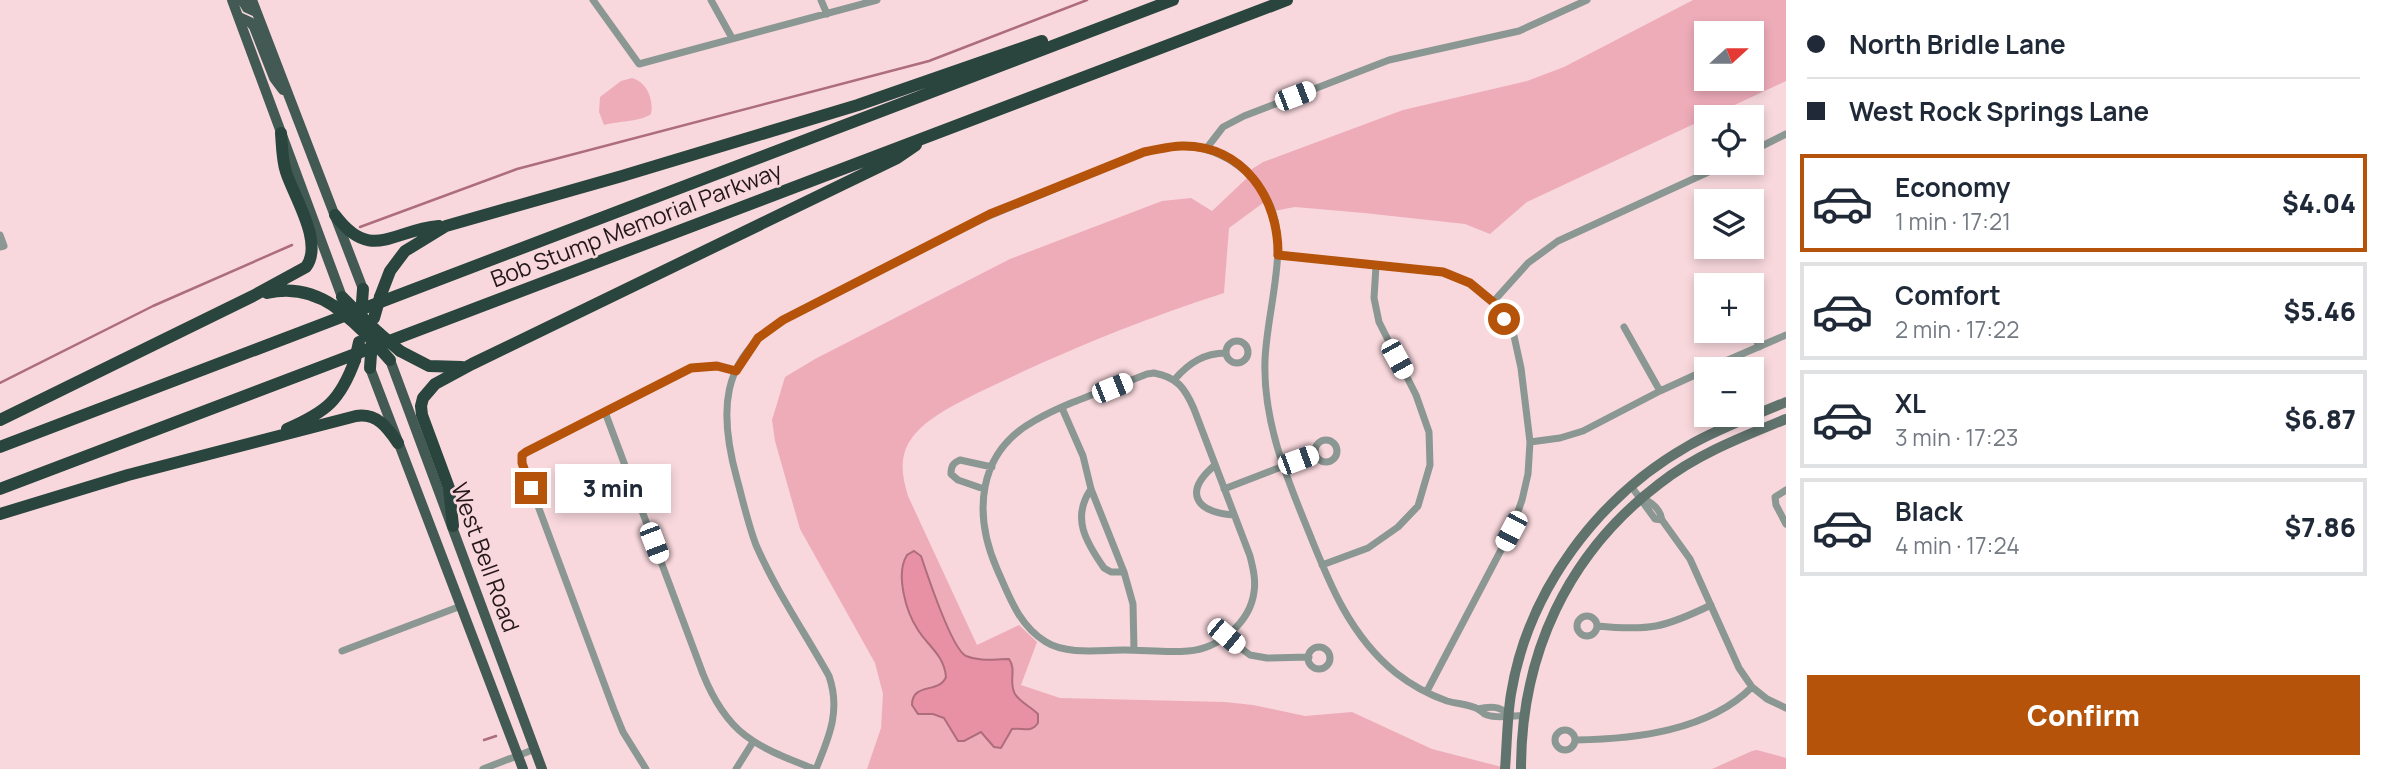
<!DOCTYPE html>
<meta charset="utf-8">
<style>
:root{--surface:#fff;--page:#f6f6f7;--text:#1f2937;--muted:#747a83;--line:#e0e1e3;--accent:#b45309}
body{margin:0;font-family:Manrope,sans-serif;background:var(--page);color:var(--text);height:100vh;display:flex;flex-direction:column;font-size:26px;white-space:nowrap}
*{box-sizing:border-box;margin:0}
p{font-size:23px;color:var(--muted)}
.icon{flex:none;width:38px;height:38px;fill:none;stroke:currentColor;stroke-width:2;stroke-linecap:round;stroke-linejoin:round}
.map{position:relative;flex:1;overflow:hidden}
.side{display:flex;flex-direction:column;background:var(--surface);width:595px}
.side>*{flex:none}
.banner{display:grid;align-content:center;height:154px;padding:0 21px;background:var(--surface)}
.needle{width:46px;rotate:69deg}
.tools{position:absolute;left:1694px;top:21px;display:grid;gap:14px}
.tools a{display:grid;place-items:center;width:70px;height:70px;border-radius:0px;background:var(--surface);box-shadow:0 4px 10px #0003;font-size:35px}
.end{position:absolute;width:32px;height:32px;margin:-16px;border:9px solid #b45309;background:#fff;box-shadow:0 0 0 4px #fff}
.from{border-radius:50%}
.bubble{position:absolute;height:49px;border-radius:0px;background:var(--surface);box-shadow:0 4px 10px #0003;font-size:23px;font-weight:800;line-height:49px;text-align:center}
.car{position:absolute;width:21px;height:42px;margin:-21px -10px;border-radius:9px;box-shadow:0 0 5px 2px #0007;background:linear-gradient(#fff 24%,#345 0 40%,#fff 0 76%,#345 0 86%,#fff 0)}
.banner b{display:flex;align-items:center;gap:24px;height:66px;font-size:26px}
.banner b+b{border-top:2px solid var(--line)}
.banner i{width:18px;height:18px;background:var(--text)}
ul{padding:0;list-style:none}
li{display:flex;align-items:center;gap:21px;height:98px;margin:0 14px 10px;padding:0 7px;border:4px solid var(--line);border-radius:0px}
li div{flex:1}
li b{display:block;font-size:26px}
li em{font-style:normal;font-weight:800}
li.on{border-color:var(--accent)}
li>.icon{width:63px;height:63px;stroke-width:1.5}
.button{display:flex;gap:14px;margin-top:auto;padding:14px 21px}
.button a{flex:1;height:80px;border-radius:0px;background:var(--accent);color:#fff;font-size:28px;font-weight:800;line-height:80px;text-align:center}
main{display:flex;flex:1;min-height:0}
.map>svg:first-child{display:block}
</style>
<main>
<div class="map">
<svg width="1786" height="769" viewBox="0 0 1786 769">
<rect width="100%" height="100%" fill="#f8d8dd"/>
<path fill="#eeacb9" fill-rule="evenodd" d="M1693,0H1786V81L1527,202L1490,234L1465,224L1364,213L1295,207L1268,212L1263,203L1229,228L1224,293C1149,317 1075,347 1005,380C980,392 952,404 929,421C921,427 913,435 908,444C899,461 903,479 908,496L977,645L1019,625L1037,642L1021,685L1060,698L1225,702L1253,705L1305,716L1352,712L1432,749L1502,767V769H867L881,728L883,694L875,663L800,529L775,441L772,420L785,377L815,359L1010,259L1162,201L1191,198L1212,211L1247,178L1252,169L1263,162L1403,110L1527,81L1564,67ZM1706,33H1752V79H1706Z
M632,78C647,82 654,100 651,114C640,122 618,121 604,125L599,112L600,97L621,81Z
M1757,750L1786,758V769H1712L1752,751Z"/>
<path fill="#e891a4" stroke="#ad6d7b" stroke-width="2" d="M914,551L921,556C927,574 952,649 966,656C980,662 994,659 1009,659C1017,670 1008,682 1015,694C1020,702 1031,707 1038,714V723C1030,734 1023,727 1012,729L1001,748L994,747L981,732L964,741H958L944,718L933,714H918L912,705C912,682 939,694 946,677C944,655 928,646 918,630C906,612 895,574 907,555Z"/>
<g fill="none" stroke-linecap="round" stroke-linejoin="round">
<path stroke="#ad6d7b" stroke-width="2.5" d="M360,227L517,169L929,61L1087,0
M0,383L153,306L292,245
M484,740L496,736"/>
<path stroke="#8a9793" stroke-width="7" d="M593,0L639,64L877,0
M711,0L732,38
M821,0L827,14
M1206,149L1223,127L1244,116L1389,60L1519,31L1587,0
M1752,151L1786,134
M0,235L4,246L0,247
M1277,255L1443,272L1470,283L1493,302L1514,336L1521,368L1530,442L1528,474L1522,500L1511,531L1427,691
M1730,280L1732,285
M1493,302L1528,263L1558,241L1728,163
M1624,327L1660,391
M1752,330L1759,347
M1226 352a11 11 0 1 1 22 0a11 11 0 1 1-22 0Z
M1707,369L1786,335
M1154,373C1177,377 1185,388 1194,409L1250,556C1253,568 1256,580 1254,592C1250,623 1218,649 1188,651C1167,653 1145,650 1124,650C1100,650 1067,655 1046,642C1019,626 1009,596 997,569C973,514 977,453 1034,421C1069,401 1110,389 1147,374Z
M1175,379C1189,363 1204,353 1226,353
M1062,408L1083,456L1091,489L1124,572L1133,604L1134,650
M605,412L703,674C728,736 756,746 814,769
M1315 451a11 11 0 1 1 22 0a11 11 0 1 1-22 0Z
M1530,442L1560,438L1583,431L1660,391L1706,370
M1215,465C1183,492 1195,512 1234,515
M1631,486L1655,519L1662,520
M984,489L958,480L951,474C951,466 953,463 960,460L992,467
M1091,489C1071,518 1086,542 1104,568L1111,572H1124
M1224,489L1315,454
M1786,490L1775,497L1776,505L1786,524
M1641,498C1652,502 1660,508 1662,520L1690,559L1739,668L1752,687L1767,699L1786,708
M1322,565L1368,548L1398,527L1418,506L1430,465L1429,432L1416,395L1379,322L1374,298L1376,266
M1577 626a10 10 0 1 1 20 0a10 10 0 1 1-20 0Z
M1597,626C1649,631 1664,628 1711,605
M1226,637L1250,655L1267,658L1309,657
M1308 658a11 11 0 1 1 22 0a11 11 0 1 1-22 0Z
M342,651L461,606
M1478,709C1490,706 1499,706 1509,714
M1555 740a10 10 0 1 1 20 0a10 10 0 1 1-20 0Z
M1576,740C1635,739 1708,731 1752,687
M483,769L535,749
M646,769L623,732L614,710L522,463V455L691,368L717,366L736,371
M736,769L753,742
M816,769C829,737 841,711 829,676C805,633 776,591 756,545C748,524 743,501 737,479C719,414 719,358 784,320L977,221L1144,152C1158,149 1172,145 1186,146C1225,149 1261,176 1273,213C1287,254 1266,317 1265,361C1263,421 1286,476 1308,530C1329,583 1350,636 1396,673C1410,684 1430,695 1447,701C1457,704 1469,704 1478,709C1484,712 1481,713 1487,715C1498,719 1511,715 1523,716"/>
<path stroke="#60736d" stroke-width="10" d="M1505,769C1507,744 1507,719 1511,694C1528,590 1598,497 1688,446C1719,428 1753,416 1786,402
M1521,769C1521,655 1567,554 1659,484C1697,454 1742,437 1786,419"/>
<path stroke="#425a53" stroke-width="10" d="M232,0L342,297
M242,0L247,8L256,12
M252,0L363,289
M239,17L250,22L254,27L274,78L283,90
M390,360L542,769
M370,368L523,769"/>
<path stroke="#29453d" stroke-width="12" d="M335,215C371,263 392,230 439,226
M267,293C292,287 313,292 334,306
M380,297L390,271L405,251L446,226L622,176L858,105L1042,41
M361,316L379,333
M351,320L372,340
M400,351L429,366L462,367
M0,420L253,296L306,267C324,243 294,197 286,172C282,160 282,145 281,133
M287,429C326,412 340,401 355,360
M0,447L1173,0
M0,489L1287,0
M0,514L128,475L356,416C377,413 387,427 398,443
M453,526L449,488L422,415L421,406L423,398L435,384L472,364L897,158L916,145"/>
<path stroke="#29453d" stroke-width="12" d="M342,297L361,316
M334,306L351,320
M361,316L363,289
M374,318L380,297
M379,333L400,351
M372,340L390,360
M355,360L359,342
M370,368L372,340"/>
</g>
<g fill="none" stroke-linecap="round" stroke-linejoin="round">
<path stroke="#b45309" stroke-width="9" d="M531,488L522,463V455L526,452L691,368L717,366L736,371L758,338L783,320L990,214L1144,152C1157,150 1169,146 1182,146C1243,145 1279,198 1278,255L1443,272L1470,283L1493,302L1504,319"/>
</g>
<g text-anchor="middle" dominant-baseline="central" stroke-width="5" stroke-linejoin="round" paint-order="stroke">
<g font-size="23" fill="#24181b" stroke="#f8d8dd">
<text transform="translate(636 224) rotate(-21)">Bob Stump Memorial Parkway</text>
<text transform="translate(486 557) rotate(70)">West Bell Road</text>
</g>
</g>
</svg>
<div class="tools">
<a><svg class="needle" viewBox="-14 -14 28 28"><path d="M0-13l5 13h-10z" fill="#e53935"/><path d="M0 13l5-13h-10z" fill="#747a83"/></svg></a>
<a><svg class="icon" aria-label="locate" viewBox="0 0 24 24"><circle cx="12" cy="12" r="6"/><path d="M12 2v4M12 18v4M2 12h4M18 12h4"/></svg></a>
<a><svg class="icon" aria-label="layers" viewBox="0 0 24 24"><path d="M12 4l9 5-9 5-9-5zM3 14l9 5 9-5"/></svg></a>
<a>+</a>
<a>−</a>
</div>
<i class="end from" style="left:1504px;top:319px"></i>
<i class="end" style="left:531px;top:488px"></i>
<div class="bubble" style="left:555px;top:464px;width:116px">3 min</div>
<i class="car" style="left:1295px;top:96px;rotate:69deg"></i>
<i class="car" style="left:1397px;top:359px;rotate:151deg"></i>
<i class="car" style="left:1112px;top:388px;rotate:68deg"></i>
<i class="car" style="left:1298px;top:460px;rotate:70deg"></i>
<i class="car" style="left:1511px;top:531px;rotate:208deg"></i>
<i class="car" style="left:654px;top:543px;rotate:159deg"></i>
<i class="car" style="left:1226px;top:636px;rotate:130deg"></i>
</div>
<section class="side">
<div class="banner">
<b><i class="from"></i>North Bridle Lane</b>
<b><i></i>West Rock Springs Lane</b>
</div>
<ul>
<li class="on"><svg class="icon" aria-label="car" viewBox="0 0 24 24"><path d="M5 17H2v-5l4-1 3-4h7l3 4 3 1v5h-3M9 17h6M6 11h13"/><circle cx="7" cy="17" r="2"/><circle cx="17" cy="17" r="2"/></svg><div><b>Economy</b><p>1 min · 17:21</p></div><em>$4.04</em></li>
<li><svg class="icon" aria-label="car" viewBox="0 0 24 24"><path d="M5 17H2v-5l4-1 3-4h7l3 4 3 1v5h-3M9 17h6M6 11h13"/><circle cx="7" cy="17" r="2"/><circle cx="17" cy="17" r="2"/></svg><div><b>Comfort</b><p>2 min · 17:22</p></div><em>$5.46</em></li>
<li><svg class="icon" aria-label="car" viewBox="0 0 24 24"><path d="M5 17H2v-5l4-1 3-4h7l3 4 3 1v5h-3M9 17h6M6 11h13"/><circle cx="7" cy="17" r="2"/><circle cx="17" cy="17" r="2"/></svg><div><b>XL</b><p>3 min · 17:23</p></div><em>$6.87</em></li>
<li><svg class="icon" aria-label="car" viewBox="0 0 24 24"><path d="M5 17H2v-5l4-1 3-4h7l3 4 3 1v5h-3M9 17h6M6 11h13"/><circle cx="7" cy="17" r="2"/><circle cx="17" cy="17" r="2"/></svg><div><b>Black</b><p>4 min · 17:24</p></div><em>$7.86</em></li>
</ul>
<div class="button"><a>Confirm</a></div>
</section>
</main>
